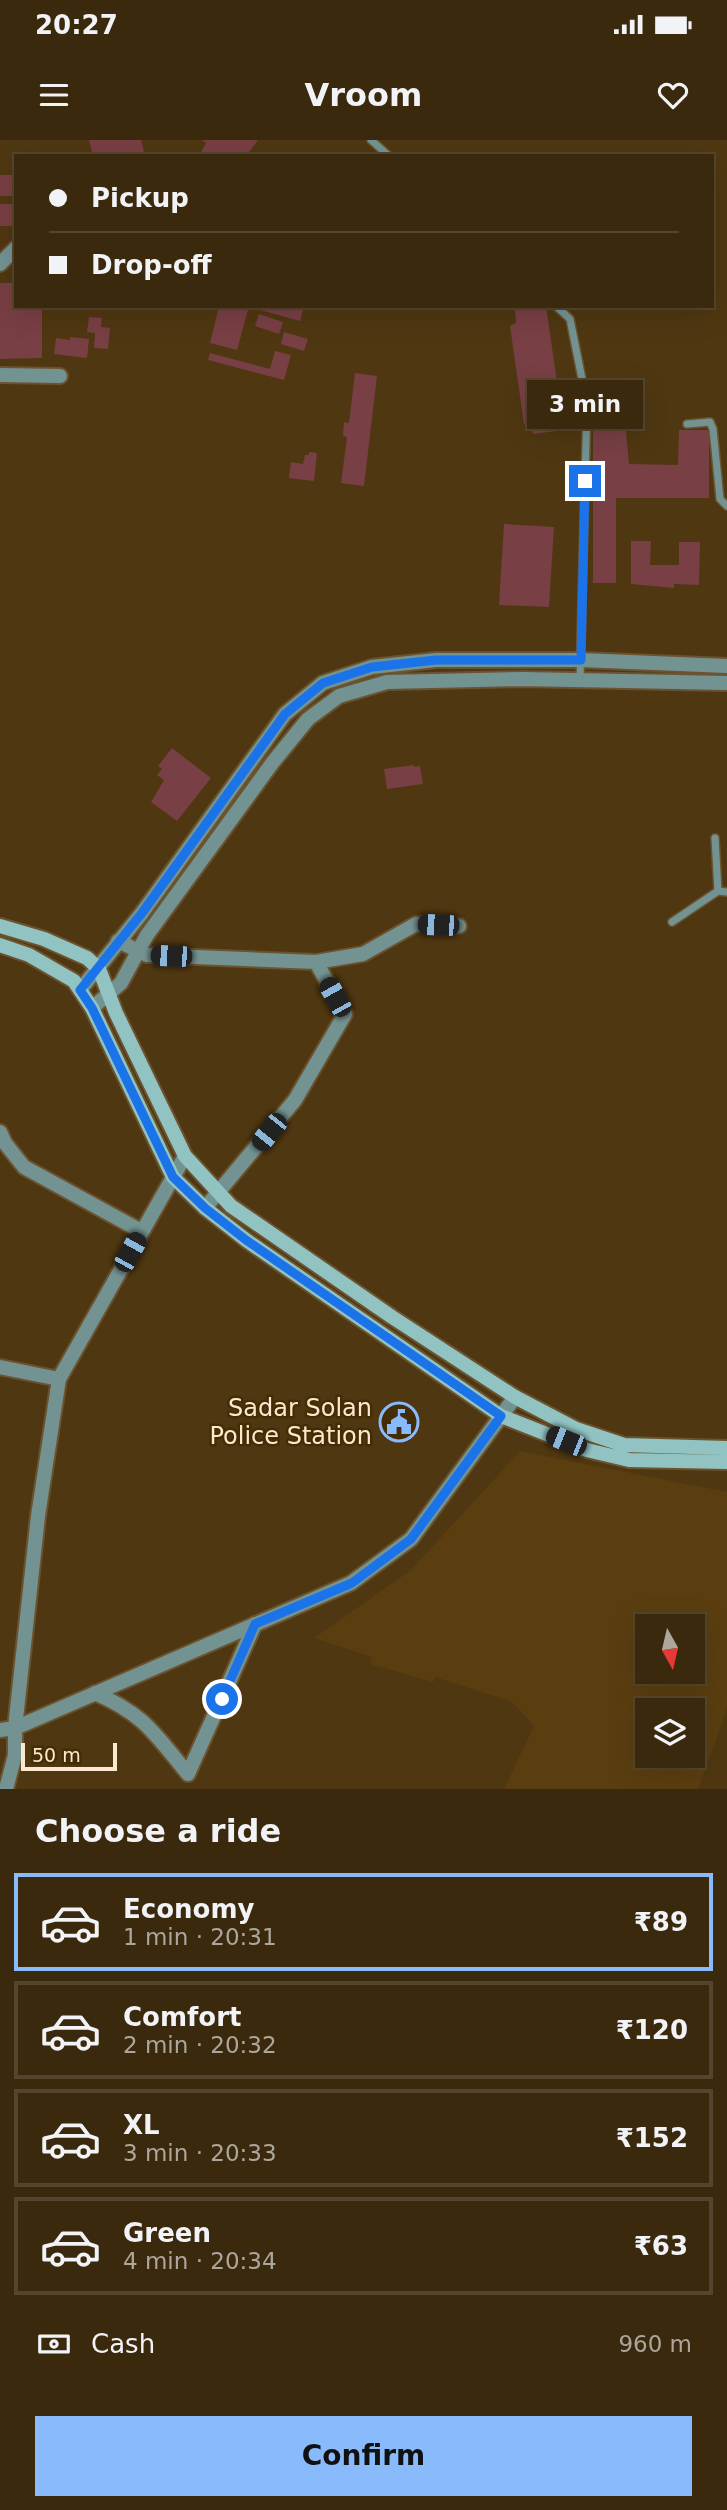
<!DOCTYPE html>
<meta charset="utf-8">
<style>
:root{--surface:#3b290d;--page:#46351b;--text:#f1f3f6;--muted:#aca69d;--line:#54452e;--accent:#88bafc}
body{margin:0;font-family:"DejaVu Sans",sans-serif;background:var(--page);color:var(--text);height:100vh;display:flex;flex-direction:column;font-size:26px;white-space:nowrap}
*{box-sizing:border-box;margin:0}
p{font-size:23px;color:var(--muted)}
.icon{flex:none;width:38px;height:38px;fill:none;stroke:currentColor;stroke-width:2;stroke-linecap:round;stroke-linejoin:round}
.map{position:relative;height:1649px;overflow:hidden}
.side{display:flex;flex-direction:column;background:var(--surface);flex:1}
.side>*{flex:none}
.hud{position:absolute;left:14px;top:14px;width:700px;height:154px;border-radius:0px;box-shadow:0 7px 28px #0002,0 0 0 2px var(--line);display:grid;align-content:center;height:154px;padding:0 35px;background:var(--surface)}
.needle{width:46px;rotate:172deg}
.tools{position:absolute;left:635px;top:1474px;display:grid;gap:14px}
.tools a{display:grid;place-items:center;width:70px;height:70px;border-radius:0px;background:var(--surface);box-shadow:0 7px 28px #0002,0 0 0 2px var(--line);font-size:35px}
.scale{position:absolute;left:21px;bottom:18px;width:96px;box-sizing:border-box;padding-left:7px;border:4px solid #fbe8cf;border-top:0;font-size:19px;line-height:24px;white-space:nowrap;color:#fbe8cf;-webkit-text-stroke:5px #442d04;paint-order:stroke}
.end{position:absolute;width:32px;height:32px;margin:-16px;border:9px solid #1a73e8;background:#fff;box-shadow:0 0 0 4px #fff}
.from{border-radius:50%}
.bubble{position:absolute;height:49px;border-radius:0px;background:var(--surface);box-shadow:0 7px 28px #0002,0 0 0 2px var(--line);font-size:23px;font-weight:700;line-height:49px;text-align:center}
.car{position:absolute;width:21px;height:42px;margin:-21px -10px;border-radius:9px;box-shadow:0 0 5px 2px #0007;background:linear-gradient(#222 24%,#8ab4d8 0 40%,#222 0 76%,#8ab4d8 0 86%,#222 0)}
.hud b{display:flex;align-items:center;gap:24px;height:66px;font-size:26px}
.hud b+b{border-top:2px solid var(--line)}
.hud i{width:18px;height:18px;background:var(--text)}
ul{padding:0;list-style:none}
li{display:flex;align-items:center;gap:21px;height:98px;margin:0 14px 10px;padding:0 21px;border:4px solid var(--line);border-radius:0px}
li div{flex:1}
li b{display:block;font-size:26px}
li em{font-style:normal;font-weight:700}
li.current{border-color:var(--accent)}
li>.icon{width:63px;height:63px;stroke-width:1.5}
h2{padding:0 35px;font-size:32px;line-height:84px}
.pay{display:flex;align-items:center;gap:18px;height:77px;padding:0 35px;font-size:26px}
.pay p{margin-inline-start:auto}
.primary-button{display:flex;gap:14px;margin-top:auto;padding:14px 35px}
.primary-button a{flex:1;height:80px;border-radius:0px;background:var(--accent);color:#111;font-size:28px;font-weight:700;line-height:80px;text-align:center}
.status{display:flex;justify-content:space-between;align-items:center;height:49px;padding:0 35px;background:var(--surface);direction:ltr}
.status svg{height:19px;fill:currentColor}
header{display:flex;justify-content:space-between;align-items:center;height:91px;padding:0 35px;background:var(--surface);font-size:32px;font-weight:700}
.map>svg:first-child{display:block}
</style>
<div class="status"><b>20:27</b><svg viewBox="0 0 49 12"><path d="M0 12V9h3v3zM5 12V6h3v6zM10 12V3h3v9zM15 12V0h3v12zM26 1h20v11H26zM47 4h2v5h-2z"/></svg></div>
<header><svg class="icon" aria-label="menu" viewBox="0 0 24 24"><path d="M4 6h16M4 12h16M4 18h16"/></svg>Vroom<svg class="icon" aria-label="heart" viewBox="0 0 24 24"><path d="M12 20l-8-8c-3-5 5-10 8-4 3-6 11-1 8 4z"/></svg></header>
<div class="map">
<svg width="727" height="1649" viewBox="0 0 727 1649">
<rect width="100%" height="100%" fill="#4f3711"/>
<path fill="#5a3e10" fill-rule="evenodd" d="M520,1311L727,1352V1569L698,1649H504L534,1586L512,1562L435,1537L433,1542L370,1524L372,1517L314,1498L411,1430ZM648,1486H693V1531H648ZM648,1570H693V1615H648Z"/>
<path fill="#783f44" d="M89,0H141L144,12L128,16H93Z
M202,0H258L246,16H199L206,3Z
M0,35H14V56H0Z
M0,64H15V86H0Z
M0,143H16V166H42V218L0,219Z
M219,166H249L237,210L210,203Z
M254,166H304L300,181L253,168Z
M546,166L564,290L533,294L531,283L524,284L510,186L516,183L515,170Z
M259,174L283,182L279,194L255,186Z
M89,177L102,178L101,187L110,188L108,209L94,208L95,193L87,192Z
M284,192L308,199L304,211L281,204Z
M70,197L89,199L87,218L54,214L56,198L70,200Z
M275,211L291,215L284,240L208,220L210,213L270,229Z
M355,233L377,236L364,346L341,343L347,297L343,296L344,282L349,283Z
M593,281H625L629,324L678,325L679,290H709V358H616V443H593Z
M309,312L317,313L314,341L289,338L291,322L303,324L305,315H309Z
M504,384L554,387L549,467L499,465Z
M631,401H651L650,425H679V402H700L699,445L674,444V448L631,444Z
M172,608L211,638L177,681L151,662L164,640L157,635L162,629L158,626Z
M414,625V627L420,626L423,644L387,649L384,629Z"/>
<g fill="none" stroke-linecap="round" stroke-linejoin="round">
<defs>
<path id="service" d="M371,0L389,16
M556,166L570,179L587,264L580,540
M687,284L710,282L713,289L720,359L727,366
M715,698L718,751
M672,782L718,751L727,752"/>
<path id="minor" d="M0,124L16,108
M0,235L60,236
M118,801L147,815L316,822L363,814L416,784L459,786
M0,992L5,1003L24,1027L141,1091
M205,1068L295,960L345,874L316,822
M95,1553C145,1575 154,1593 188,1634L255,1484
M0,1590L15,1588"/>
<path id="tertiary" d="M80,850L142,773L285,574L323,543L372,527L436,520H581L727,526
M92,868L121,843L147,795L273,622L308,579L339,556L387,542L522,539L727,543
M0,1227L59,1239
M15,1588L351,1443L411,1399L515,1257
M6,1649L15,1615V1588L38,1376L59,1239L185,1016"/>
<path id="secondary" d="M0,786L44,799L87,818L99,829L116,873L185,1016L231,1066L392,1177L515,1257L576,1289L624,1305L727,1308
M0,805L29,815L74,841L92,868L173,1037L205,1068L246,1100L501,1276L587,1310L629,1320L727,1322"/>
</defs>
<use href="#service" stroke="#6b532f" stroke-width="10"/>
<use href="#minor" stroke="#6b532f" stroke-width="18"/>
<use href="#tertiary" stroke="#6b532f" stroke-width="18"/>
<use href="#secondary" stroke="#6b532f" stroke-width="18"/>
<use href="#service" stroke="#739392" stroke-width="7"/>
<use href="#minor" stroke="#739392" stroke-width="14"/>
<use href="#tertiary" stroke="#739392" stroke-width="14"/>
<use href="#secondary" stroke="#90c3c2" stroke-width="14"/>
</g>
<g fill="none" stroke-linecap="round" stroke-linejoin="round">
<path stroke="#1a73e8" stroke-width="9" d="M222,1559L255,1484L352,1443L411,1399L501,1276L246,1100L205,1068L173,1037L92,868L80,850L142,773L285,574L323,543L372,527L436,520H581L585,341"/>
</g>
<defs>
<symbol id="civic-ring" viewBox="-11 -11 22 22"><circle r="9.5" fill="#442d04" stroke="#88bafc" stroke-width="1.5"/><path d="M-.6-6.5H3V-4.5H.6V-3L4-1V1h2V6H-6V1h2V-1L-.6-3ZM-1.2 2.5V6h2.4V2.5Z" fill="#88bafc"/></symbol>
</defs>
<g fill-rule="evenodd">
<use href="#civic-ring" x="377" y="1260" width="44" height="44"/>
</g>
<g text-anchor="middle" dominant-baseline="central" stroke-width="5" stroke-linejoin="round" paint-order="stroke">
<g font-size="24" fill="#fbe8cf" stroke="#442d04" text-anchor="end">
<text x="372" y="1268">Sadar Solan<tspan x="372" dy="28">Police Station</tspan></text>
</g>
</g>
</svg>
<div class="tools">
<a><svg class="needle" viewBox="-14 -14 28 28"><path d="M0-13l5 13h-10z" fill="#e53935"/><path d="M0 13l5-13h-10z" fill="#aca69d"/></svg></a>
<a><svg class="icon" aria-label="layers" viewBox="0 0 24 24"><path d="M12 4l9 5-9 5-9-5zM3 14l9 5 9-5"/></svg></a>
</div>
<div class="scale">50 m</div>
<i class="end from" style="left:222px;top:1559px"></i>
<i class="end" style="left:585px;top:341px"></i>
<div class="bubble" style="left:527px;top:240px;width:116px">3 min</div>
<i class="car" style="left:438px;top:785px;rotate:272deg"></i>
<i class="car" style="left:171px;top:816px;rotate:272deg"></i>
<i class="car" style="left:335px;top:857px;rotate:331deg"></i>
<i class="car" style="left:269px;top:992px;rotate:219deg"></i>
<i class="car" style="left:130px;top:1112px;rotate:29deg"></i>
<i class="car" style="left:566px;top:1301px;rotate:292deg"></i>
<div class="hud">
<b><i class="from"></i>Pickup</b>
<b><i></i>Drop-off</b>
</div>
</div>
<section class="side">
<h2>Choose a ride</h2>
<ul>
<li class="current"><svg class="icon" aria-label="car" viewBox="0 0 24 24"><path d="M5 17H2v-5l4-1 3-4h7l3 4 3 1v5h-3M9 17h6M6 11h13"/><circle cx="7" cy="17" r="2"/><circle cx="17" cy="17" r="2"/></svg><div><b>Economy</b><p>1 min · 20:31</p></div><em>₹89</em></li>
<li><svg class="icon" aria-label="car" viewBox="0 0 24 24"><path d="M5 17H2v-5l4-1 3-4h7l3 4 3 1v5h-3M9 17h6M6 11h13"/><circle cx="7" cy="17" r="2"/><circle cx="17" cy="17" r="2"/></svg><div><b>Comfort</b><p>2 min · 20:32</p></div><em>₹120</em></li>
<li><svg class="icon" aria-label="car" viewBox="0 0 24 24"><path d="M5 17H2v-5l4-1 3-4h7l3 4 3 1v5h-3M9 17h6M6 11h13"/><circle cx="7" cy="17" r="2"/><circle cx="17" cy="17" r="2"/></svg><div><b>XL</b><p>3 min · 20:33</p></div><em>₹152</em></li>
<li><svg class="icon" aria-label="car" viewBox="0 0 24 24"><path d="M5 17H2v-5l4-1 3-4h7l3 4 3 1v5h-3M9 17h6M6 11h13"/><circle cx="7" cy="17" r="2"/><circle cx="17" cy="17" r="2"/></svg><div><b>Green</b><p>4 min · 20:34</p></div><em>₹63</em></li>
</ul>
<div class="pay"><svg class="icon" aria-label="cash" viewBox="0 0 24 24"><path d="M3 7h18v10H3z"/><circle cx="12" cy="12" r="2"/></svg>Cash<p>960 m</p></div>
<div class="primary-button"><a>Confirm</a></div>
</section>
